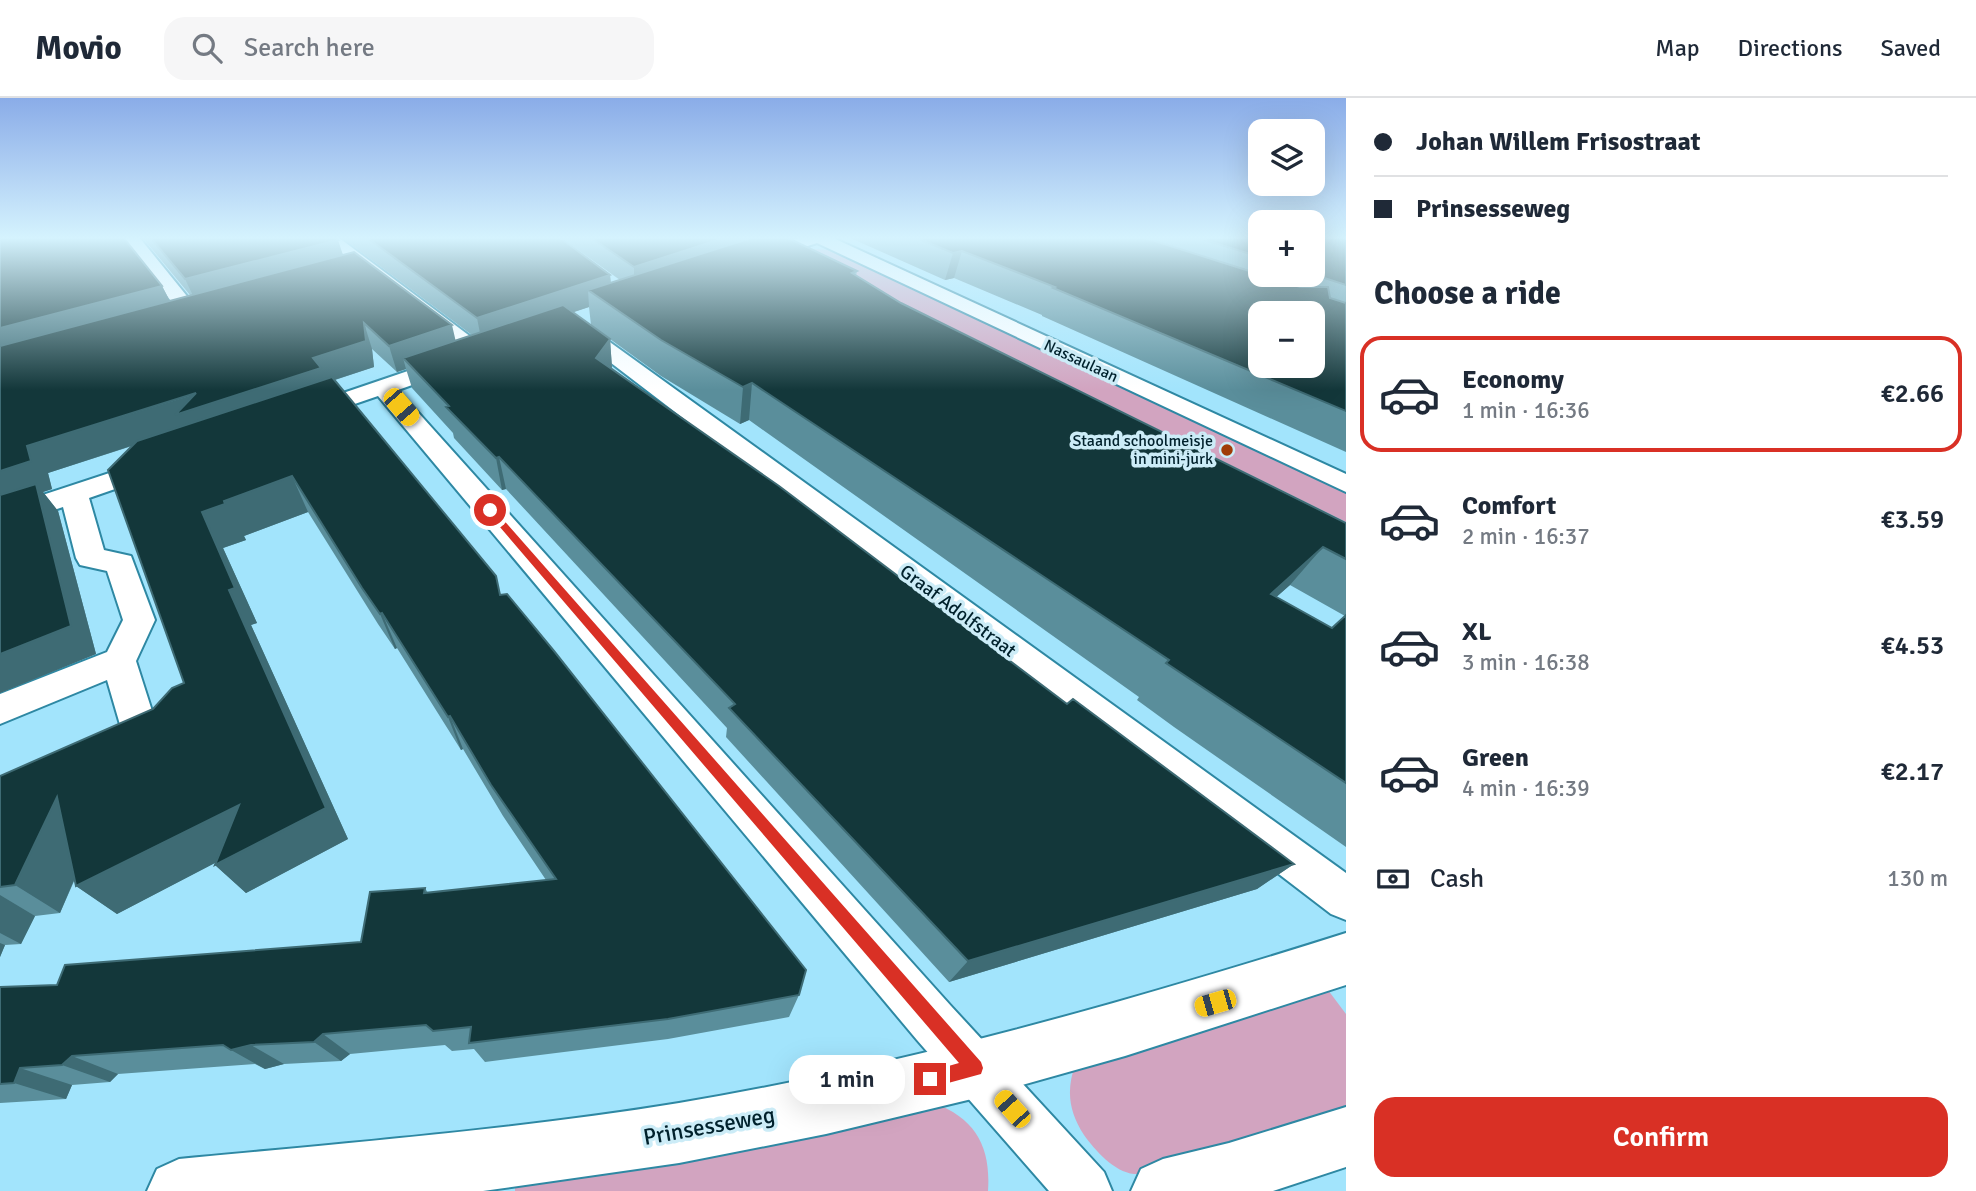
<!DOCTYPE html>
<meta charset="utf-8">
<style>
:root{--surface:#fff;--page:#f6f6f7;--text:#1f2937;--muted:#747a83;--line:#e0e1e3;--accent:#d93025}
body{margin:0;font-family:Signika,sans-serif;background:var(--page);color:var(--text);height:100vh;display:flex;flex-direction:column;font-size:26px;white-space:nowrap}
*{box-sizing:border-box;margin:0}
p{font-size:23px;color:var(--muted)}
.icon{flex:none;width:38px;height:38px;fill:none;stroke:currentColor;stroke-width:2;stroke-linecap:round;stroke-linejoin:round}
.map{position:relative;flex:1;overflow:hidden}
.side{display:flex;flex-direction:column;background:var(--surface);width:630px}
.side>*{flex:none}
.hud{display:grid;align-content:center;height:154px;padding:0 28px;background:var(--surface)}
.buttons{position:absolute;left:1248px;top:21px;display:grid;gap:14px}
.buttons a{display:grid;place-items:center;width:77px;height:77px;border-radius:14px;background:var(--surface);box-shadow:0 7px 28px #0002;font-size:35px}
.end{position:absolute;width:32px;height:32px;margin:-16px;border:9px solid #d93025;background:#fff;box-shadow:0 0 0 4px #fff}
.from{border-radius:50%}
.bubble{position:absolute;height:49px;border-radius:21px;background:var(--surface);box-shadow:0 7px 28px #0002;font-size:23px;font-weight:600;line-height:49px;text-align:center}
.car{position:absolute;width:21px;height:42px;margin:-21px -10px;border-radius:9px;box-shadow:0 0 5px 2px #0007;background:linear-gradient(#f5c518 24%,#345 0 40%,#f5c518 0 76%,#345 0 86%,#f5c518 0)}
.hud b{display:flex;align-items:center;gap:24px;height:66px;font-size:26px}
.hud b+b{border-top:2px solid var(--line)}
.hud i{width:18px;height:18px;background:var(--text)}
ul{padding:0;list-style:none}
li{display:flex;align-items:center;gap:21px;height:116px;margin:0 14px 10px;padding:0 14px;border:4px solid transparent;border-radius:21px}
li div{flex:1}
li b{display:block;font-size:26px}
li em{font-style:normal;font-weight:600}
li.on{border-color:var(--accent)}
li>.icon{width:63px;height:63px;stroke-width:1.5}
h2{padding:0 28px;font-size:32px;line-height:84px}
.pay{display:flex;align-items:center;gap:18px;height:77px;padding:0 28px;font-size:26px}
.pay p{margin-inline-start:auto}
.primary-button{display:flex;gap:14px;margin-top:auto;padding:14px 28px}
.primary-button a{flex:1;height:80px;border-radius:21px;background:var(--accent);color:#fff;font-size:28px;font-weight:600;line-height:80px;text-align:center}
header{display:flex;align-items:center;gap:42px;box-sizing:border-box;height:98px;padding:0 35px;background:var(--surface);border-bottom:2px solid var(--line)}
header strong{font-size:33px}
nav{display:flex;gap:38px;margin-inline-start:auto;font-size:24px}
.search{width:490px;height:63px;background:var(--page);display:flex;align-items:center;gap:18px;box-sizing:border-box;padding:0 24px;border-radius:21px;color:var(--muted);font-size:26px}
main{display:flex;flex:1;min-height:0}
.map>svg:first-child{display:block}
</style>
<header>
<strong>Movio</strong>
<div class="search"><svg class="icon" aria-label="search" viewBox="0 0 24 24"><circle cx="10" cy="10" r="6"/><path d="M15 15l6 6"/></svg>Search here</div>
<nav><a>Map</a><a>Directions</a><a>Saved</a></nav>
</header>
<main>
<div class="map">
<svg width="1346" height="1093" viewBox="0 0 1346 1093">
<rect width="100%" height="100%" fill="#a2e4fc"/>
<path fill="#d2a4c0" d="M809,151L830,152L840,156L1346,393V424L825,167Z
M1325,888L1346,916V1017C1288,1035 1230,1054 1171,1068C1160,1070 1145,1077 1134,1076C1114,1074 1095,1052 1084,1037C1069,1014 1066,993 1075,967Z
M934,1005C976,1021 991,1049 988,1093H515V1083Z"/>
<g fill="none" stroke-linecap="round" stroke-linejoin="round">
<defs>
<path id="street" d="M121,139H139L199,213L202,217L199,221H185Z
M318,139H338L487,251L490,256L487,261H471Z
M802,139H831L1346,376V394L817,145L758,164L749,159L752,155Z
M575,222L582,224L1346,775V822L1331,816L568,232L565,228L568,224Z
M452,258L460,260L463,265L460,270L398,292L951,908L1104,1074L1112,1093H1049L917,942L378,298L308,322L299,320L296,315L299,310Z
M155,360L164,362L168,368L164,374L89,400L104,452L131,458L155,522L136,563L160,638L155,649L120,664L107,659L101,648L107,637L121,630L107,582L0,626V596L107,554L123,522L107,473L80,467L76,460L63,409L0,430V411Z"/>
<path id="secondary" d="M1346,835V887L1125,958L976,1000L826,1036L679,1065L483,1093H147L157,1071L179,1061C346,1045 513,1032 679,1005C906,967 1127,904 1346,835Z
M1346,1009V1069L1273,1093H1131L1141,1071L1163,1061L1229,1045Z"/>
</defs>
<use href="#street" stroke="#2e88a3" stroke-width="4"/>
<use href="#secondary" stroke="#2e88a3" stroke-width="4"/>
<use href="#street" fill="#fff" fill-rule="evenodd"/>
<use href="#secondary" fill="#fff" fill-rule="evenodd"/>
</g>
<path fill="#5a8e9b" fill-rule="evenodd" d="M0,139L162,188L170,203L190,197L142,139H334L343,157L455,243L472,237L341,139H559L610,177L611,185L620,182L560,139H751V140L857,173L856,178L901,205L1346,425V749L1174,629L1137,602L1139,599L749,322L740,326L661,278L610,241L612,270L1067,606L1294,766L1257,791L949,884L726,639L727,630L506,391L502,392L454,340L453,335L412,290L406,271L397,274L372,251L374,269L335,282L500,497L799,897L789,919L668,941L485,964L474,951L452,953L445,947L350,956L341,963L284,966L265,971L255,966L118,976L110,984L72,987L66,1001L0,1005V889L57,887L361,844L425,790L428,795L546,782L503,718L463,651L461,652L397,550L395,551L378,526L308,414L244,438L246,442L223,450L257,525L251,527L348,741L246,795L215,767L216,764L117,816L76,788L75,781L60,815L35,818L21,846L5,847L0,859V678L153,611L184,585L132,348L48,375L52,391L43,394L58,413L96,556L0,595ZM589,209L591,227L573,214ZM1290,487L1345,518L1332,530L1276,499Z
M848,139H1260V177H1312V139H1346V354L1042,218V217L954,180L945,182Z"/>
<path fill="#3e6b74" d="M727,139H751L750,154L634,193V169Z
M338,142L346,166L197,206L185,181Z
M962,153L954,180L945,182L953,155Z
M610,177L612,201L588,192L589,209L482,245L477,220Z
M162,188L175,213L0,260V230Z
M364,225L372,251L374,269L48,375L52,391L43,394L58,413L96,556L0,595V373L27,348L313,260Z
M452,227L458,253L403,260L406,271L397,274L389,248Z
M610,241L612,270L596,260Z
M752,285L749,322L740,326L743,289Z
M499,359L506,391L502,392L496,360Z
M292,378L308,414L244,438L246,442L223,450L257,525L251,527L348,741L246,795L215,767L326,710L229,492L202,414L224,403Z
M1323,449L1290,487L1238,533L1271,496Z
M382,515L397,550L395,551L380,516Z
M450,618L463,651L461,652L448,619Z
M57,699L96,730L60,815L15,787Z
M239,707L267,738L117,816L76,788Z
M1294,766L1257,791L949,884L968,863Z
M0,797L35,818L21,846L0,835Z
M0,845L5,847L0,859Z
M323,936L350,956L341,963L314,944Z
M251,947L284,966L265,971L231,952Z
M72,958L118,976L110,984L62,967Z
M20,970L72,987L66,1001L14,985Z"/>
<path fill="#13373a" stroke="#3e6b74" stroke-width="2" fill-rule="evenodd" d="M0,139H123L162,188L0,230Z
M150,139H334L338,142L185,181Z
M366,139H559L610,177L477,220Z
M590,139H727L634,169Z
M754,139H786L857,173L852,175L901,205L1346,425V461L1323,449L1271,496L1332,530L1346,517V685L1166,565L1169,562L752,285L743,289L661,242L588,192Z
M914,139H1142L1300,189H1328L1330,200L1346,205V313L1053,190L1055,189L962,153L953,155ZM1260,215H1312V268H1260Z
M1195,139H1260V159Z
M1312,139H1346V187L1312,176Z
M354,154L452,227L389,248L364,225L366,243L313,260L321,270L175,317L196,295L27,348L31,363L0,373V248Z
M563,207L610,241L596,260L779,388L1067,606L1073,601L1294,766L968,863L729,610L735,606L499,359L496,360L446,309L449,308L403,260Z
M332,279L496,478L500,497L507,496L554,553L806,872L799,897L668,921L469,945L471,929L433,933L426,927L323,936L314,944L251,947L231,952L223,947L72,958L62,967L20,970L14,985L0,986V889L57,887L65,867L361,844L370,794L425,790L424,795L556,781L491,687L450,618L448,619L382,515L380,516L362,490L292,378L224,403L225,406L202,414L235,490L229,492L326,710L215,767L239,707L76,788L57,699L15,787L0,789V678L153,611L172,590L184,585L108,372L137,343Z
M36,386L71,528L0,556V397Z"/>
<linearGradient id="sky" x2="0" y2="1"><stop stop-color="#8aace8"/><stop offset="0.48" stop-color="#d5f3fe"/><stop offset="1" stop-color="#d5f3fe" stop-opacity="0"/></linearGradient>
<rect width="1346" height="292" fill="url(#sky)"/>
<path fill="#d93025" d="M487,410H493L981,964L983,970L981,976L930,990L924,987L922,981L924,975L959,965L487,414Z"/>
<circle fill="#a03c07" stroke="#ccecf7" stroke-width="2.5" cx="1227" cy="352" r="7"/>
<g text-anchor="middle" dominant-baseline="central" stroke-width="7" stroke-linejoin="round" paint-order="stroke">
<g font-size="16" fill="#00212c" stroke="#ccecf7">
<text transform="translate(1081 263) rotate(25)">Nassaulaan</text>
</g>
<g font-size="16" fill="#00212c" stroke="#ccecf7" text-anchor="end">
<text x="1213" y="343">Staand schoolmeisje<tspan x="1213" dy="18">in mini-jurk</tspan></text>
</g>
<g font-size="19" fill="#00212c" stroke="#ccecf7">
<text transform="translate(958 513) rotate(37)">Graaf Adolfstraat</text>
</g>
<g font-size="23" fill="#00212c" stroke="#ccecf7">
<text transform="translate(709 1028) rotate(-10)">Prinsesseweg</text>
</g>
</g>
</svg>
<div class="buttons">
<a><svg class="icon" aria-label="layers" viewBox="0 0 24 24"><path d="M12 4l9 5-9 5-9-5zM3 14l9 5 9-5"/></svg></a>
<a>+</a>
<a>−</a>
</div>
<i class="end from" style="left:490px;top:412px"></i>
<i class="end" style="left:930px;top:981px"></i>
<div class="bubble" style="left:789px;top:957px;width:116px">1 min</div>
<i class="car" style="left:401px;top:309px;rotate:139deg"></i>
<i class="car" style="left:1215px;top:905px;rotate:254deg"></i>
<i class="car" style="left:1012px;top:1011px;rotate:318deg"></i>
</div>
<section class="side">
<div class="hud">
<b><i class="from"></i>Johan Willem Frisostraat</b>
<b><i></i>Prinsesseweg</b>
</div>
<h2>Choose a ride</h2>
<ul>
<li class="on"><svg class="icon" aria-label="car" viewBox="0 0 24 24"><path d="M5 17H2v-5l4-1 3-4h7l3 4 3 1v5h-3M9 17h6M6 11h13"/><circle cx="7" cy="17" r="2"/><circle cx="17" cy="17" r="2"/></svg><div><b>Economy</b><p>1 min · 16:36</p></div><em>€2.66</em></li>
<li><svg class="icon" aria-label="car" viewBox="0 0 24 24"><path d="M5 17H2v-5l4-1 3-4h7l3 4 3 1v5h-3M9 17h6M6 11h13"/><circle cx="7" cy="17" r="2"/><circle cx="17" cy="17" r="2"/></svg><div><b>Comfort</b><p>2 min · 16:37</p></div><em>€3.59</em></li>
<li><svg class="icon" aria-label="car" viewBox="0 0 24 24"><path d="M5 17H2v-5l4-1 3-4h7l3 4 3 1v5h-3M9 17h6M6 11h13"/><circle cx="7" cy="17" r="2"/><circle cx="17" cy="17" r="2"/></svg><div><b>XL</b><p>3 min · 16:38</p></div><em>€4.53</em></li>
<li><svg class="icon" aria-label="car" viewBox="0 0 24 24"><path d="M5 17H2v-5l4-1 3-4h7l3 4 3 1v5h-3M9 17h6M6 11h13"/><circle cx="7" cy="17" r="2"/><circle cx="17" cy="17" r="2"/></svg><div><b>Green</b><p>4 min · 16:39</p></div><em>€2.17</em></li>
</ul>
<div class="pay"><svg class="icon" aria-label="cash" viewBox="0 0 24 24"><path d="M3 7h18v10H3z"/><circle cx="12" cy="12" r="2"/></svg>Cash<p>130 m</p></div>
<div class="primary-button"><a>Confirm</a></div>
</section>
</main>
